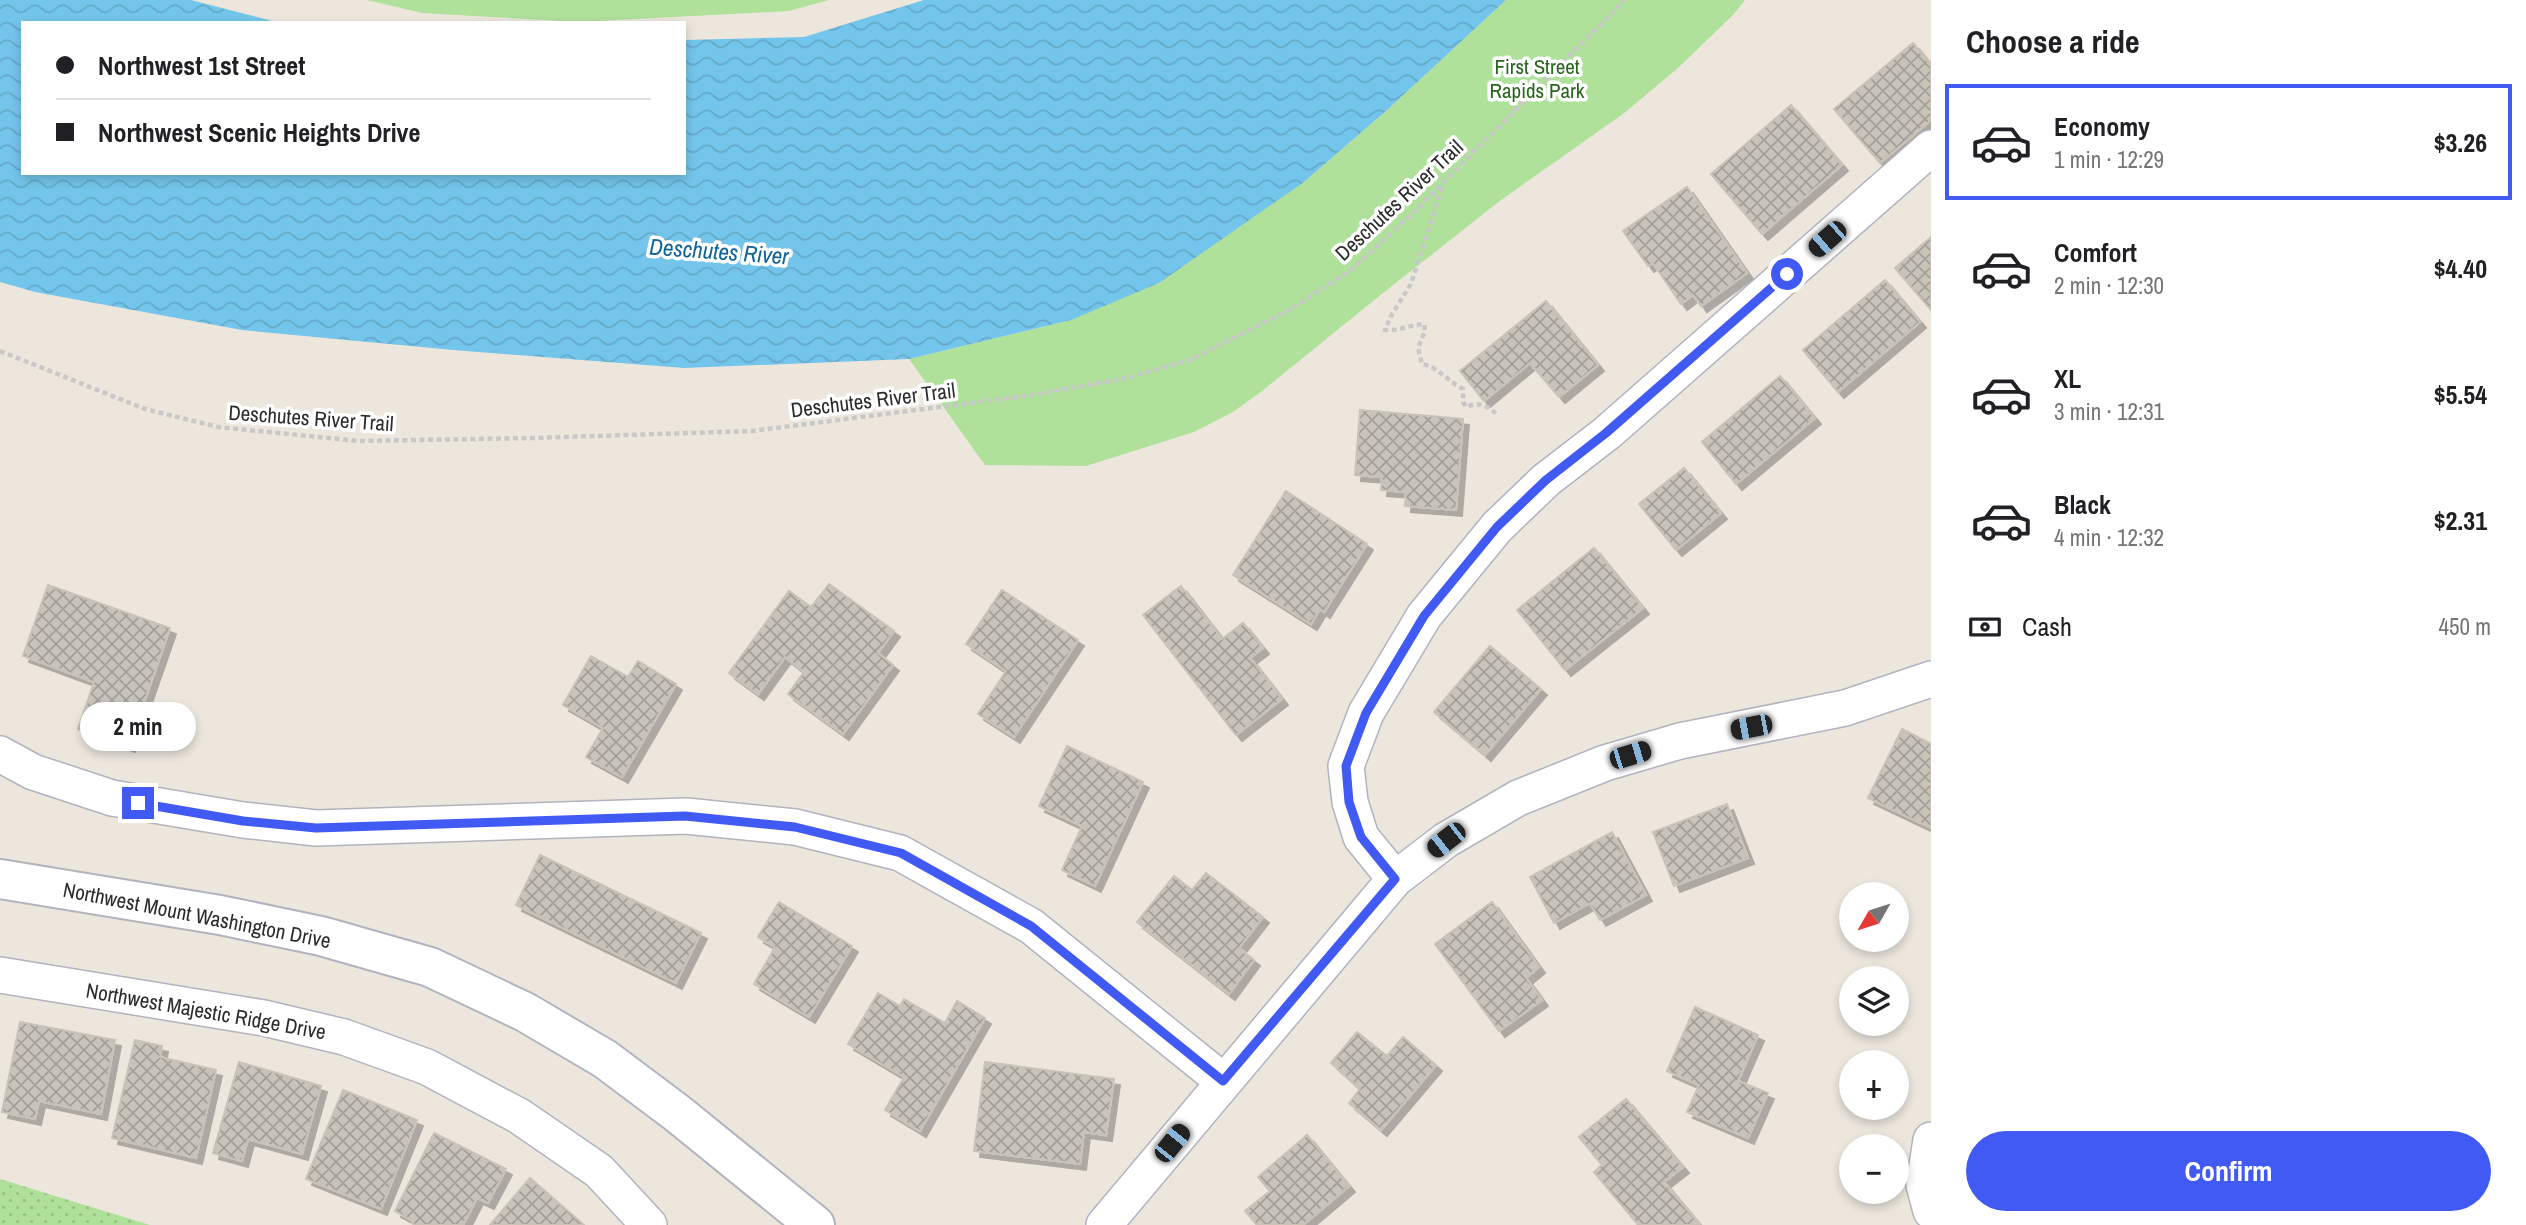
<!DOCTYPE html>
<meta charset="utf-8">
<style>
:root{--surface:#fff;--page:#f6f6f6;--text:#202124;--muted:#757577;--line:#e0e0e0;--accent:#425af4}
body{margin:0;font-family:"Archivo Narrow",sans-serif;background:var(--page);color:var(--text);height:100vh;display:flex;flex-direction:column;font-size:26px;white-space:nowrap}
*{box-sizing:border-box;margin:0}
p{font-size:23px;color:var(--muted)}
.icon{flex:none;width:38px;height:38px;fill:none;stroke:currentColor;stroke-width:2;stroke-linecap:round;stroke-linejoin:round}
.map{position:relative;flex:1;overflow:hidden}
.side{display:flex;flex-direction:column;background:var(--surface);width:595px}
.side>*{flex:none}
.banner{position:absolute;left:21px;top:21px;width:665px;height:154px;border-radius:0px;box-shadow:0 4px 10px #0003;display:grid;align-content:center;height:154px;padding:0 35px;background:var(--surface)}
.needle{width:46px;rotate:231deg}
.controls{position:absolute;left:1839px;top:882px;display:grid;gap:14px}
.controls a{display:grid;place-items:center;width:70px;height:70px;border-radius:50%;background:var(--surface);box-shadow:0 4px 10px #0003;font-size:35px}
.end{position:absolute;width:32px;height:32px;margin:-16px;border:9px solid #425af4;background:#fff;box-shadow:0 0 0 4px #fff}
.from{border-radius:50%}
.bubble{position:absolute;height:49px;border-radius:24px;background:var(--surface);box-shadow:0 4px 10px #0003;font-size:23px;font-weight:700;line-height:49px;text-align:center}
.car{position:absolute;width:21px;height:42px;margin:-21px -10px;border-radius:9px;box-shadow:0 0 5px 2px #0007;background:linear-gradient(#222 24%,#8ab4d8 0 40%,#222 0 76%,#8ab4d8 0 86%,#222 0)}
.banner b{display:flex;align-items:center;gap:24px;height:66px;font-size:26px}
.banner b+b{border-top:2px solid var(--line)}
.banner i{width:18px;height:18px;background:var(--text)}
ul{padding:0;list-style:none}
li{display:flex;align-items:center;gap:21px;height:116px;margin:0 14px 10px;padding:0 21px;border:4px solid transparent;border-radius:0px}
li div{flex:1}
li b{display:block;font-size:26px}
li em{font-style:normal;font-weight:700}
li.selected{border-color:var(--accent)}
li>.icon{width:63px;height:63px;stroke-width:1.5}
h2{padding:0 35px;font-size:32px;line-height:84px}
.pay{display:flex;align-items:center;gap:18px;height:77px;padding:0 35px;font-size:26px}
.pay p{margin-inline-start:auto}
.button{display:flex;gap:14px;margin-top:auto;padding:14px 35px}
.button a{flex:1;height:80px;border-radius:42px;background:var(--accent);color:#fff;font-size:28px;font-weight:700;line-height:80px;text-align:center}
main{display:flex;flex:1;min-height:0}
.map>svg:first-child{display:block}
</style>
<main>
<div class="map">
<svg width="1931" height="1225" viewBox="0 0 1931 1225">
<defs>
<pattern id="grass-dots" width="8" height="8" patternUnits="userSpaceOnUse" patternTransform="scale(1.75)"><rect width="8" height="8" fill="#afe19b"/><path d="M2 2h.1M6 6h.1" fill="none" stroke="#97c186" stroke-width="1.8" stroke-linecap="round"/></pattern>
<pattern id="water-waves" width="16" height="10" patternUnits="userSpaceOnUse" patternTransform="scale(1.75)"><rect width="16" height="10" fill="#74c5eb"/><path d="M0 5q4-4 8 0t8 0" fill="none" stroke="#65a9ca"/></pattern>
<pattern id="building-cross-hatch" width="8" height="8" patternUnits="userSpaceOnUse" patternTransform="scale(1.75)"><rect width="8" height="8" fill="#c8c4bc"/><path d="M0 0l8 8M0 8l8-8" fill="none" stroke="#a39f99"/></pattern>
<filter id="shadow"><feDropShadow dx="6" dy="6" stdDeviation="0" flood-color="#0004"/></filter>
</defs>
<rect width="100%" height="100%" fill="#ece6dd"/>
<path fill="url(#grass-dots)" d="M0,1179L150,1225H0Z"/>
<path fill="#afe19b" d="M367,0H829L789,11L578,22L422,13Z
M1506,0H1745L1734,14L1678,68L1623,114L1501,200L1383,293L1262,391L1233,412L1194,432L1086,466L985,465L909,359L1071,320L1304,182L1386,111Z"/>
<path fill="url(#water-waves)" d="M0,0H191L280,23H23V173H684V40L804,37L924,0H1506L1386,111L1304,182L1159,283L1071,320L909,359L684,368L453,350L242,330L35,292L0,282Z"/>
<path fill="url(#building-cross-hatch)" stroke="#c8c2b7" stroke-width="2" filter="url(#shadow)" d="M1913,43L1931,65V120L1880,163L1834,109Z
M1791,105L1842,165L1762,234L1711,174Z
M1687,187L1747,273L1701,306L1693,295L1681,304L1653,263L1648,266L1623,231Z
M1931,237V310L1895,268Z
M1885,280L1920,322L1838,392L1803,350Z
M1546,301L1598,365L1559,397L1530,363L1484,401L1460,371Z
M1780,376L1815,418L1736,484L1702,442Z
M1360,410L1463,419L1456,510L1405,506L1406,492L1381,490L1382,477L1355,475Z
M1684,468L1721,513L1676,550L1639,504Z
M1286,491L1367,544L1324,612L1320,609L1311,624L1233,575Z
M1594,548L1643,608L1565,670L1517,610Z
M829,584L894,631L878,653L893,665L843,734L788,694L804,672L785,657L758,694L729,673L789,591L811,607Z
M48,585L170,628L129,746L78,729L94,682L23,656Z
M1181,586L1222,639L1243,623L1263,648L1250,658L1282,699L1236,735L1143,615Z
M1002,590L1078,640L1014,737L978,714L1006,671L966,644Z
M1490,646L1541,689L1485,755L1434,712Z
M591,656L628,677L638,661L676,684L622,777L586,757L603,728L563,705Z
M1902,729L1931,744V828L1868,798Z
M1067,746L1143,782L1095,886L1062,870L1082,826L1039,806Z
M1727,804L1748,858L1674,886L1653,832Z
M1612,832L1646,895L1600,920L1590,903L1554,923L1530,877Z
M540,855L701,933L676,983L516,905Z
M1206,873L1263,917L1239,948L1254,960L1229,994L1137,922L1174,876L1192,890Z
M779,902L852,946L809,1017L754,984L775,947L758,937Z
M1492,902L1539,967L1526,978L1542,1000L1499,1031L1435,944Z
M878,993L900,1006L904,999L945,1023L957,1001L985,1018L920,1131L885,1110L904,1077L848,1044Z
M1695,1007L1758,1035L1738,1081L1768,1093L1748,1138L1687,1112L1699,1085L1667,1071Z
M20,1022L115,1040L101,1114L39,1101L35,1119L2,1112Z
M1357,1032L1387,1056L1403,1037L1436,1065L1381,1130L1349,1103L1360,1089L1331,1063Z
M135,1040L162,1046L160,1057L216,1070L196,1158L112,1138Z
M239,1062L321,1086L302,1154L248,1139L242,1161L213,1153Z
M985,1062L1114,1079L1106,1135L1084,1132L1080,1164L974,1151Z
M343,1090L417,1120L381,1209L306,1179Z
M1626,1099L1683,1167L1664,1182L1700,1225H1638L1594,1172L1602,1165L1579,1137Z
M434,1133L506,1169L488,1203L477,1198L463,1225H415L412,1223L413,1221L395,1211Z
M1307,1135L1349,1186L1303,1225H1257L1245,1211L1270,1191L1258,1177Z
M530,1178L584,1225H490Z"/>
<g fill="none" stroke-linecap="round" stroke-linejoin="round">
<defs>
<path id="street" d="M0,754L33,772L112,798L243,820L316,828L686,816L795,827L900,853L1031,926L1223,1081
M1395,879L1361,837L1350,802L1346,766L1366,713L1424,616L1497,527L1546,480L1607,433L1931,148
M0,975L264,1018L344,1037L427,1067L519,1116L599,1171L649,1225
M1931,1140L1924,1185L1931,1211
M1104,1225L1395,879L1446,840L1518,798L1605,763L1680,741L1845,708L1931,679"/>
<path id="secondary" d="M0,879L220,915L321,936L430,967L525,1012L605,1059L677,1113L815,1225"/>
</defs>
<use href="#street" stroke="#b1b3be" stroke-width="38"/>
<use href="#secondary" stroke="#b1b3be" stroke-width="42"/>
<path stroke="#c8c8c8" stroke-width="4.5" stroke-dasharray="5 3.5" stroke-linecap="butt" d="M1442,187L1411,284L1391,316L1385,330C1399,331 1410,325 1424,324L1425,331L1418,348L1422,364C1438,367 1449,382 1463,389V402L1466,407C1481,401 1487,406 1498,415
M0,351L145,409L218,427L359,441L532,438L752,431L1025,396L1122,379L1190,360L1293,308L1351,270L1412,214L1625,0"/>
<use href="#street" stroke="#fff" stroke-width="35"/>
<use href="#secondary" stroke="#fff" stroke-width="38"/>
</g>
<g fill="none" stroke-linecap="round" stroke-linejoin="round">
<path stroke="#425af4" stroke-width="9" d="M138,803L243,821L316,828L685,816L795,827L901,853L1031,926L1223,1081L1395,879L1361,837L1349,802L1346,766L1366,713L1424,616L1497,527L1546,480L1606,433L1787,274"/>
</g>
<g text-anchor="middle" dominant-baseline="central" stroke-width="7" stroke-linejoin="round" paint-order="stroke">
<g font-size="21" fill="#28661d" stroke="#fff">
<text x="1537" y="66">First Street<tspan x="1537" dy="24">Rapids Park</tspan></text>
</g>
<g font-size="21" fill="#2b2b2b" stroke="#fff">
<text transform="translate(1399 200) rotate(-43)">Deschutes River Trail</text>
<text transform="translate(873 400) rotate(-7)">Deschutes River Trail</text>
<text transform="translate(311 418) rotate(4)">Deschutes River Trail</text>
<text transform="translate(197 915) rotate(11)">Northwest Mount Washington Drive</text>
<text transform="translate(206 1011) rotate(10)">Northwest Majestic Ridge Drive</text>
</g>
<g font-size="23" font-style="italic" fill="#126398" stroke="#fff">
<text transform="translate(719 251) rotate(4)">Deschutes River</text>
</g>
</g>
</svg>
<div class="controls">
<a><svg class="needle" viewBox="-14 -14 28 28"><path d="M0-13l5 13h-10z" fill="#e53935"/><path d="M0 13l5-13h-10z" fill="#757577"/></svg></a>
<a><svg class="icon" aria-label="layers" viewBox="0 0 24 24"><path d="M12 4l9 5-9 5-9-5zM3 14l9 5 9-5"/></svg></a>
<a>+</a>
<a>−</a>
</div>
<i class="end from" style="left:1787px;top:274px"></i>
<i class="end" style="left:138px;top:803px"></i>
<div class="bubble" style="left:80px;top:702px;width:116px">2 min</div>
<i class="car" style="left:1827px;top:239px;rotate:229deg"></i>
<i class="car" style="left:1751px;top:727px;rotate:259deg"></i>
<i class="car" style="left:1630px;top:755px;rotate:73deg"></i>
<i class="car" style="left:1446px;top:840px;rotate:232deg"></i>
<i class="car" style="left:1172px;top:1143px;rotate:39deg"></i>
<div class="banner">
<b><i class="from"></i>Northwest 1st Street</b>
<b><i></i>Northwest Scenic Heights Drive</b>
</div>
</div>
<section class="side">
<h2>Choose a ride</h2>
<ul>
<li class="selected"><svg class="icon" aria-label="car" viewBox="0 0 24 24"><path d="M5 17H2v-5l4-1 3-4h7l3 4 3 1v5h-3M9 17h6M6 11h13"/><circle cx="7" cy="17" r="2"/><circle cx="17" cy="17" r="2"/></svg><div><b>Economy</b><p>1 min · 12:29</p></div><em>$3.26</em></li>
<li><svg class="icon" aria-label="car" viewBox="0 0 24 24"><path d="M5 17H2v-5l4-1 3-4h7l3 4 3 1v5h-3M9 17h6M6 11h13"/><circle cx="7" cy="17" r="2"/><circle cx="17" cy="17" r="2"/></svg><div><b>Comfort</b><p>2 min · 12:30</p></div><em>$4.40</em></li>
<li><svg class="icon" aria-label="car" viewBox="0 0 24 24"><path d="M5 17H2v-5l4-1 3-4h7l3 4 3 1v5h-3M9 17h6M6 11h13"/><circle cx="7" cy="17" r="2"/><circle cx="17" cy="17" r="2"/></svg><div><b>XL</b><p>3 min · 12:31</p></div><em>$5.54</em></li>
<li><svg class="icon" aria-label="car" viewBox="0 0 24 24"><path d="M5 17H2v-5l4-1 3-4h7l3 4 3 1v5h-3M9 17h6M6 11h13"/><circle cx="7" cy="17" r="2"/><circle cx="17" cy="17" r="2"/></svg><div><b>Black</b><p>4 min · 12:32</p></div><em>$2.31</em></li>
</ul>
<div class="pay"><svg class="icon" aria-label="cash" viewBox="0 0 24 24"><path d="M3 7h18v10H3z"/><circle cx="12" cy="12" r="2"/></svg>Cash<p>450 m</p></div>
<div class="button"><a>Confirm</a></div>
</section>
</main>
